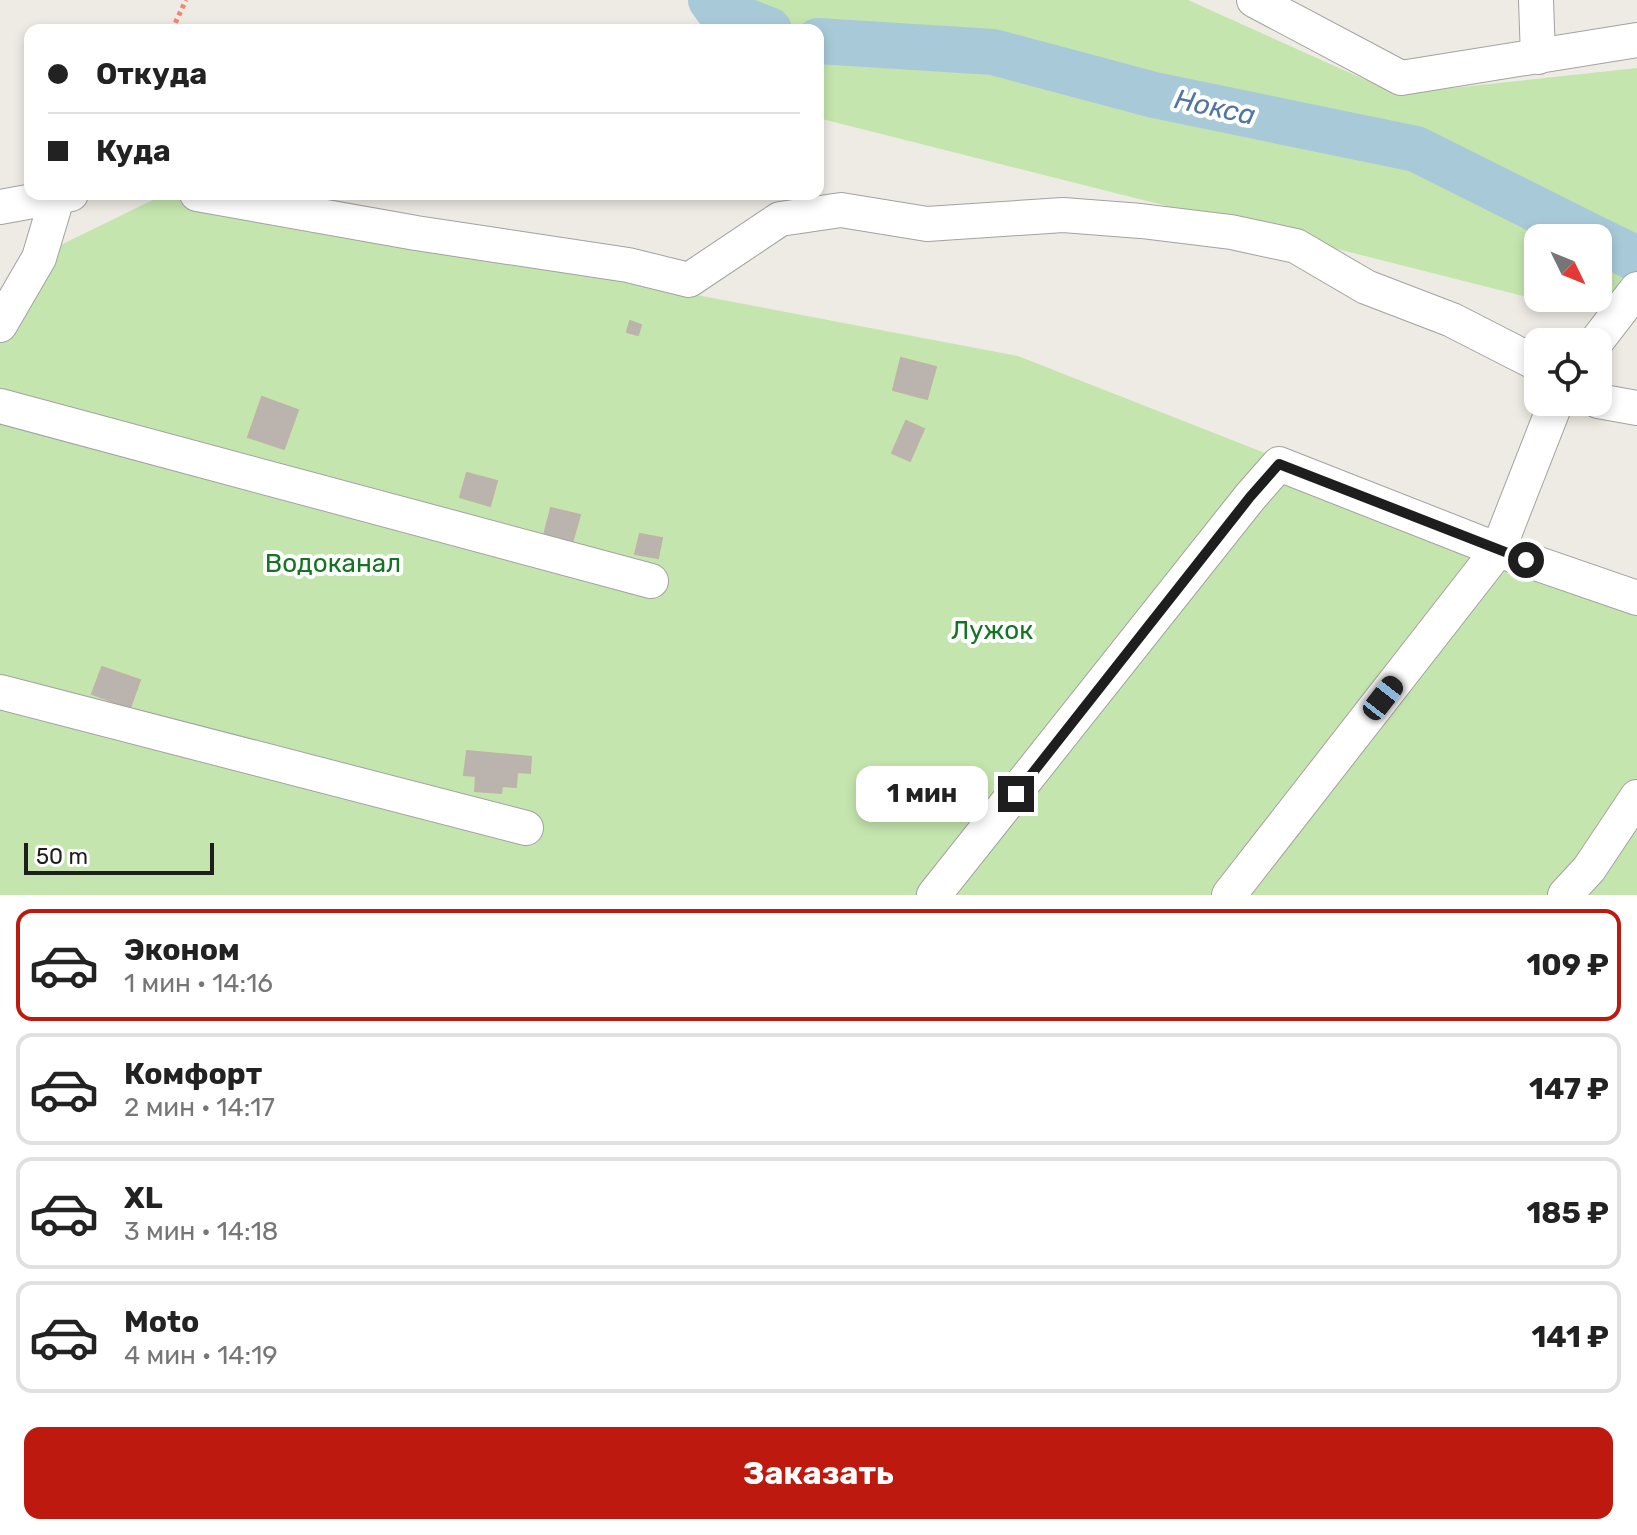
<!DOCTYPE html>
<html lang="ru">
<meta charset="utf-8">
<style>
:root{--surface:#fff;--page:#f6f6f6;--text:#222;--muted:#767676;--line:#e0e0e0;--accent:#bd190f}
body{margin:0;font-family:Rubik,sans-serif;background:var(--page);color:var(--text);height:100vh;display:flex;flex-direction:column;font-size:30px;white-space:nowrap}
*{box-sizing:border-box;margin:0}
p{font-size:26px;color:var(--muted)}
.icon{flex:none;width:44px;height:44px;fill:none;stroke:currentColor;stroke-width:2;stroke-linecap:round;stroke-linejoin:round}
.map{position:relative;height:895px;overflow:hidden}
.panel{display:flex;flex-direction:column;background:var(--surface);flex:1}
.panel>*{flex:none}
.hud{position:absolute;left:24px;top:24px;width:800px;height:176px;border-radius:16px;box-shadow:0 4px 12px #0003;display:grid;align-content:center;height:176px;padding:0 24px;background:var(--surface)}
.needle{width:52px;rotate:133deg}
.buttons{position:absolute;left:1524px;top:224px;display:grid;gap:16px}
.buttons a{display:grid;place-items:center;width:88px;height:88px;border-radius:16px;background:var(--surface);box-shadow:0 4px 12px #0003;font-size:40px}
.scale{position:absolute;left:24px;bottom:20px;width:190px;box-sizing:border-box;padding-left:8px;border:4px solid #1e1e1e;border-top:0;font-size:22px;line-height:28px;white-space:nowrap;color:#1e1e1e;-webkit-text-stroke:6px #fff;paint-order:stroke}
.end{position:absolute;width:36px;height:36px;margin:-18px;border:10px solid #1e1e1e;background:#fff;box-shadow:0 0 0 4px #fff}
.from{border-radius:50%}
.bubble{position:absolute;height:56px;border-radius:16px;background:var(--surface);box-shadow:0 4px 12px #0003;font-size:26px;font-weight:700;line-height:56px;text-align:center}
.car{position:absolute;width:24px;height:48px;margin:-24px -12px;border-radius:10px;box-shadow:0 0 6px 2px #0007;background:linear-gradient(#222 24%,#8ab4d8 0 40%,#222 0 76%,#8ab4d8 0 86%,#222 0)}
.hud b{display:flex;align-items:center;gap:28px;height:76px;font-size:30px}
.hud b+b{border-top:2px solid var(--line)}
.hud i{width:20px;height:20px;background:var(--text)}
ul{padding:14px 0 0;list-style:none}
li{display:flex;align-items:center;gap:24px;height:112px;margin:0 16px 12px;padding:0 8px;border:4px solid var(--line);border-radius:16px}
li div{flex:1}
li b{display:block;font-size:30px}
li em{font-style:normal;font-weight:700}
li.on{border-color:var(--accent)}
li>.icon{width:72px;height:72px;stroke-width:1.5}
.cta{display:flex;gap:16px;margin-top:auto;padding:16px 24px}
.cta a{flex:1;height:92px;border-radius:16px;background:var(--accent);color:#fff;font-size:32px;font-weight:700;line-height:92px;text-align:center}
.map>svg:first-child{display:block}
</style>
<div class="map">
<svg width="1637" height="895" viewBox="0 0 1637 895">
<rect width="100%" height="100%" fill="#eeebe4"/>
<path fill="#c5e5ae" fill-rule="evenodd" d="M692,0H1188L1397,94L1637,68V312L1579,310L818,118V30H715ZM1538,238H1598V298H1538Z
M165,194L1018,356L1637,599V895H0V313L32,259Z"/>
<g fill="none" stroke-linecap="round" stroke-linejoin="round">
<path stroke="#a8cad8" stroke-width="46" d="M711,0L719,11L769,30
M818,41L993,52L1154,95L1416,149L1594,238
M1598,240L1637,259"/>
</g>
<path fill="#bbb4ae" stroke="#beb3a8" stroke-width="2" d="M630,321L641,325L638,335L627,332Z
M901,358L936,367L927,399L893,390Z
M262,397L298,410L284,449L248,437Z
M906,421L924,429L910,461L892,453Z
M467,473L497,481L490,506L460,497Z
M551,508L580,515L572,543L544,535Z
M640,534L662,538L658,558L635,554Z
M102,667L140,680L130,708L92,694Z
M467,751L531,757L530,773L517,772L516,787L502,786L501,793L475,791L476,776L464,775Z"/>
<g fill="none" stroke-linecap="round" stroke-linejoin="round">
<defs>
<path id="minor" d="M1254,0L1401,78L1637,40
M1536,0L1538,57
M197,194L416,233L628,265L689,280L780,219L841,210L927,224L1063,215L1141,221L1231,232L1296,246L1366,287L1452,320L1538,364
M0,207L71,194
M0,325L39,258L57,198
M1596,342L1637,289
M1598,401L1637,408
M0,406L651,581
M0,692L526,828
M934,895L1250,497L1279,464L1498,550L1637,598
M1229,895L1498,550L1556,402
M1565,895L1589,869L1637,797"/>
</defs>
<use href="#minor" stroke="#a2a2a2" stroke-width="36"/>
<path stroke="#ef8874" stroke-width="5" stroke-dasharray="4 4" stroke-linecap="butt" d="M172,30L186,0"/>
<use href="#minor" stroke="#fff" stroke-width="34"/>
</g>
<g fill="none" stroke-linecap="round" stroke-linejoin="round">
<path stroke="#1e1e1e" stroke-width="10" d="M1016,794L1250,497L1279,464L1526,560"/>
</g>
<g text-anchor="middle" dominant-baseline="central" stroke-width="8" stroke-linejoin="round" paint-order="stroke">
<g font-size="26" fill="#137421" stroke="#fff">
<text x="333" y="563">Водоканал</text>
<text x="992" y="630">Лужок</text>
</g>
<g font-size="28" font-style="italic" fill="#5176a6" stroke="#fff">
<text transform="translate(1215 107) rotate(12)">Нокса</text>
</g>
</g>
</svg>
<div class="buttons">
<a><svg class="needle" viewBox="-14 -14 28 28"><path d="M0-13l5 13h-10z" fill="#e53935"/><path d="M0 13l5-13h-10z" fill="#767676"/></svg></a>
<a><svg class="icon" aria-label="locate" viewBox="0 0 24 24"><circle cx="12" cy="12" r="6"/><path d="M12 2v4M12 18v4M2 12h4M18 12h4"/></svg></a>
</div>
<div class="scale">50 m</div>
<i class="end from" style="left:1526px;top:560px"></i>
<i class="end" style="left:1016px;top:794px"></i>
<div class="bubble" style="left:856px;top:766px;width:132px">1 мин</div>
<i class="car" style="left:1383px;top:698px;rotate:38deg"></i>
<div class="hud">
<b><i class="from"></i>Откуда</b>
<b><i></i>Куда</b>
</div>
</div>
<section class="panel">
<ul>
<li class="on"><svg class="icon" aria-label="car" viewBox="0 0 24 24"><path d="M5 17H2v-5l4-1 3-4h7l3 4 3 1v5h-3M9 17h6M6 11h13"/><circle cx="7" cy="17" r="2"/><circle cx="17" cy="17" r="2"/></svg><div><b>Эконом</b><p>1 мин · 14:16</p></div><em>109 ₽</em></li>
<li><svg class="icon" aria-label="car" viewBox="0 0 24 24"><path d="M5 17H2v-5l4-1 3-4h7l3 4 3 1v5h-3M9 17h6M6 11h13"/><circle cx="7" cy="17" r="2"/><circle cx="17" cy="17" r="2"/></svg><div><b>Комфорт</b><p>2 мин · 14:17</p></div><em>147 ₽</em></li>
<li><svg class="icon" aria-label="car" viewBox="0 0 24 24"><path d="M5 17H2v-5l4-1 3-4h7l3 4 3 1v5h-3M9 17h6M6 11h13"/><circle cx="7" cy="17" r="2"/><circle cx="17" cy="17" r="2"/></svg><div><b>XL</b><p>3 мин · 14:18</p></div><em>185 ₽</em></li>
<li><svg class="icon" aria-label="car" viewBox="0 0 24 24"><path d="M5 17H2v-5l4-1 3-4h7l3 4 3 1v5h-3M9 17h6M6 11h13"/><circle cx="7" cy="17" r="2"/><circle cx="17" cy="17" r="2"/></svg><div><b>Moto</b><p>4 мин · 14:19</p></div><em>141 ₽</em></li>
</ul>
<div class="cta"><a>Заказать</a></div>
</section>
